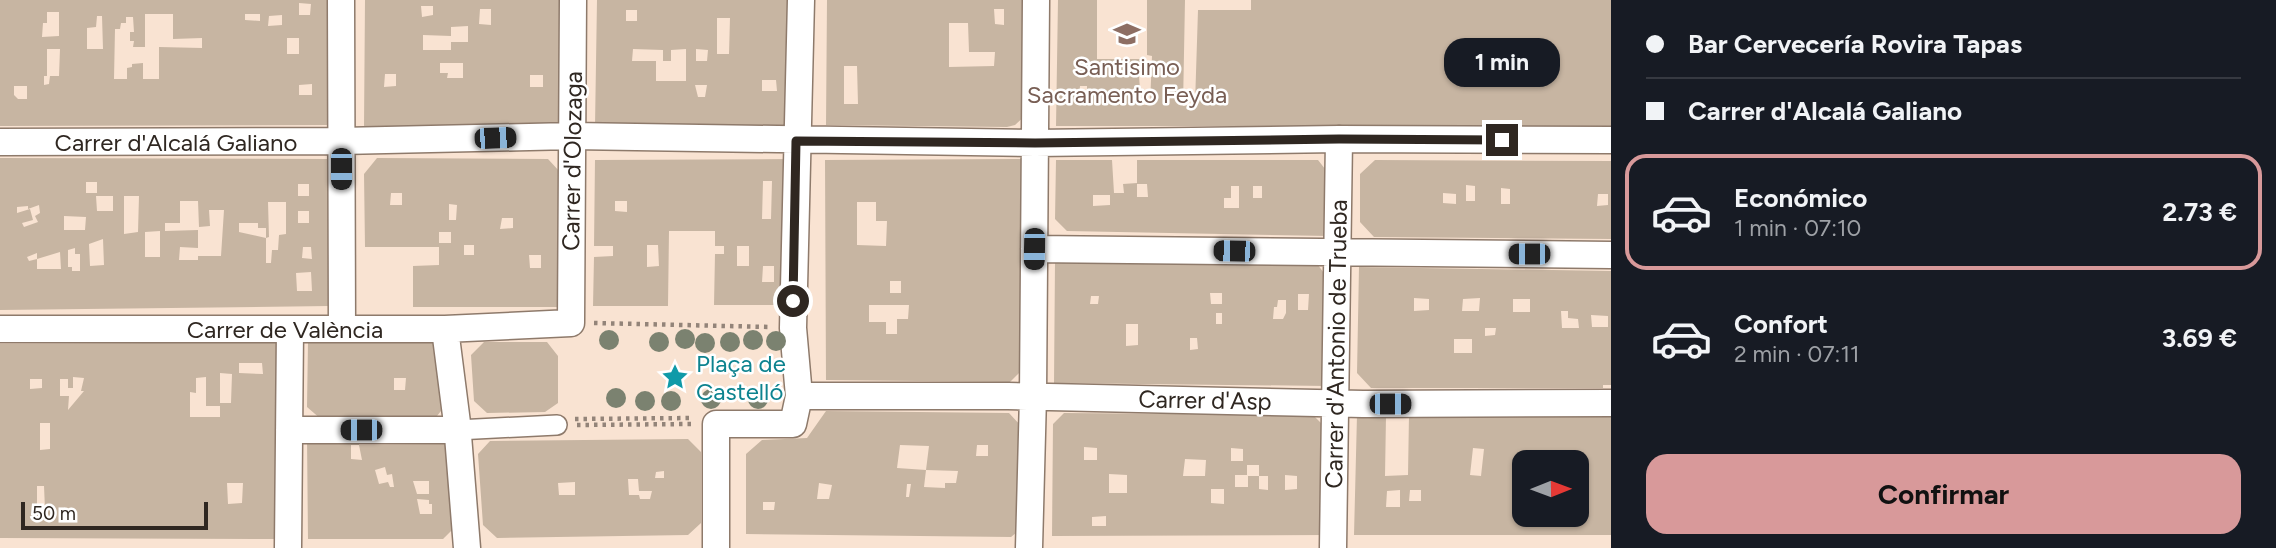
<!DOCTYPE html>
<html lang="es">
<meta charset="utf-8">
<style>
:root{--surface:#171b24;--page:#20242c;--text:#f1f3f6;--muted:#9ea1a6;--line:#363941;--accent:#d8999a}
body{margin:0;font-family:Figtree,sans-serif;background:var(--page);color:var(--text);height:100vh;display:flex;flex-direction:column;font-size:26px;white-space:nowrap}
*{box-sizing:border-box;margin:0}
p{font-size:23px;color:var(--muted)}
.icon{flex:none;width:38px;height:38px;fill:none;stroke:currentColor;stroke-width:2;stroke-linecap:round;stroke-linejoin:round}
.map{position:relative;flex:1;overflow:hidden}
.drawer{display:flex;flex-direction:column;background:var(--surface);width:665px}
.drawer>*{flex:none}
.hud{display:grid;align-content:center;height:154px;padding:0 35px;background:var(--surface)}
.needle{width:46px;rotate:89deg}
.tools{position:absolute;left:1512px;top:450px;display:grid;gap:14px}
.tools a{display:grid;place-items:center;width:77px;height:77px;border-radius:14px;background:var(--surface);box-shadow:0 2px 5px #0004;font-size:35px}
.scale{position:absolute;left:21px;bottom:18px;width:187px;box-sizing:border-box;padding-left:7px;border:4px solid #2f2721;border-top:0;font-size:19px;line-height:24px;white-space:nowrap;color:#2f2721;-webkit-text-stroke:5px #fff;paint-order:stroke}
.end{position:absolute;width:32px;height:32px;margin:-16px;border:9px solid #2f2721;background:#fff;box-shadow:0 0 0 4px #fff}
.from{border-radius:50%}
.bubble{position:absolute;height:49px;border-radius:21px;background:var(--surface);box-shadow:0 2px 5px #0004;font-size:23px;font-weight:700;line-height:49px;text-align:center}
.car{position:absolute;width:21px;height:42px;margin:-21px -10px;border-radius:9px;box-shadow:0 0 5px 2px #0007;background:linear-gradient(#222 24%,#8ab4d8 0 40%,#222 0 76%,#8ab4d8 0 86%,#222 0)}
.hud b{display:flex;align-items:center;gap:24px;height:66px;font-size:26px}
.hud b+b{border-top:2px solid var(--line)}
.hud i{width:18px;height:18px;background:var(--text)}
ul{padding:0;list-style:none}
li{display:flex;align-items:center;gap:21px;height:116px;margin:0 14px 10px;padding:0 21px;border:4px solid transparent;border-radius:21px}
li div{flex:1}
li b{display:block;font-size:26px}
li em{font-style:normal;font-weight:700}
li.on{border-color:var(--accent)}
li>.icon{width:63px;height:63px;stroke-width:1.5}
.primary-button{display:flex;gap:14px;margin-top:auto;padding:14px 35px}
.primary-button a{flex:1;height:80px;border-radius:21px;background:var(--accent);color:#111;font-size:28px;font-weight:700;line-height:80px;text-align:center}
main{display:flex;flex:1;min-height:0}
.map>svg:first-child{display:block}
</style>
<main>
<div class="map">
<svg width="1611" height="548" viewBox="0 0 1611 548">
<rect width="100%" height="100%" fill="#f9e3d2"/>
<path fill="#c7b5a2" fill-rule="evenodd" d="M0,0H330V125L0,126ZM299,3L311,4L310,15H299ZM47,12H59V36L42,37L43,23H47ZM145,14H173V39L202,38V48L159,47V79H143V63L132,64V67L127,68V79H114L115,29H120L121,23H126V17H133L134,32H130V41H134L133,47H145ZM245,14H260V21L245,20ZM282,15V25L268,26L269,16ZM97,16H102L103,49H87V28L96,27ZM287,38H299V54H287ZM47,49H60L59,76H50L49,84L44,85V76H47ZM312,84V95H299V85ZM14,86H27V99H18L14,95Z
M365,0H563L560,126H364ZM421,6H433V15L422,17ZM480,9H491V25L479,24ZM468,26V42H451V50H423V35L451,36V27ZM440,63H463V78H447L448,73H440ZM385,74H396V86L384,87ZM530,75H543V87H530Z
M597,0H792V126H595ZM626,10H637V21H626ZM717,18H730L729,54H717ZM633,49L663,50V61H671V50L686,49V81H656V61H632ZM696,49L708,50L707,61H696ZM762,80H776L777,91H762ZM695,85H707L705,97H698Z
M827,0H1026V115L1015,125L1007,127L826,125ZM994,9H1004V25L995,24ZM949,23H968L969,52H995L994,66L949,67ZM844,66H857L858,104H844Z
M1058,0H1097V59H1145L1139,75L1141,105H1150L1152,56L1147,55V0H1185L1183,106L1195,104L1198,10H1251V0H1611V126H1056ZM1080,86H1087V97H1079Z
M0,158L330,159L329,306L0,310ZM86,182H97V193H86ZM298,184H309V196H298ZM96,196H113V211H97ZM124,196H139L138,232L124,234ZM180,201H198L199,227L210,226L209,210H224L221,256H198V260H179L180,247L198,248V230L165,231V223H180ZM268,202H286V234L279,235L278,250H272L271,263H266V238L239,232V223H258V228H266V238L269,237ZM39,205L40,213L35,216L38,222L24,227L22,223L33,220L30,209L17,213V207L28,206V209ZM298,211H309V223H298ZM64,216L86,217L85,230H64ZM160,231V257H145V232ZM103,239L104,265L90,266L89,244ZM303,247H311L312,259L302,258ZM75,248V254H80V271H72V267H68V250ZM60,252L61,269H37V259L29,261L27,257L37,253V259ZM311,272L312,291H297L296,273Z
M377,158L548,159L560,172L558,307H413V266L439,265V247H365L364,174ZM391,193H402V205H390ZM449,204L457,205L456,220H449ZM502,218H513V228L500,229ZM439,232H451V243H439ZM464,245H474V255H464ZM529,255H541V268H530Z
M792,159L791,305H714L715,254H724V246H715V231H669L668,306H593L594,257L613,256V246H594L595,160ZM763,181H772L771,219H762ZM615,201H627V212L615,211ZM647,245H658L659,266L647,267ZM737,246H749V266H737ZM763,266H774V282H762Z
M1025,159L1023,369L1010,382L826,380L825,160ZM857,202H876V221H887L886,246L857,245ZM890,281H901V293H890ZM869,305H909L908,319H897V334H886V322H869Z
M1056,160H1112L1114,193H1124L1123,184L1137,183V160H1318L1329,174L1328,236L1067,231L1055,219ZM1137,184H1147L1148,197H1137ZM1231,186H1239V208H1224V198H1231ZM1253,186H1262V198H1253ZM1093,195H1110V205L1093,206Z
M1375,160L1611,161V239L1374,237L1360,222V174ZM1466,185L1475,186V201H1466ZM1501,188L1510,189V204H1501ZM1443,193L1456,194V204L1443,203ZM1598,194H1608V205L1597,206Z
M1055,262L1318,265L1329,280L1327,386L1054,383ZM1210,293H1222V304H1211ZM1298,294H1309L1308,310H1298ZM1091,296H1099L1098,304H1090ZM1278,300H1286V313L1283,319H1273L1274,307H1277ZM1216,313H1222V324H1216ZM1126,324H1138V345L1126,346ZM1190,338H1197L1198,349L1190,350Z
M1359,267L1611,271V385H1603V388H1371L1357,373ZM1414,298L1429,299V310L1414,311ZM1480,298L1479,311H1462L1463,299ZM1513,299H1530V312H1513ZM1561,311H1568V318L1578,319L1579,328H1562ZM1591,315L1608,316V327H1592ZM1485,328H1496L1495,335L1485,336ZM1454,339H1472V353H1454Z
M432,341L444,354L448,402L437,416L322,420L307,407L308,342ZM394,378H406L405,390H394Z
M285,342V539L0,538V344ZM239,363H262L263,374L239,373ZM220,373L232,374L231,403H220ZM73,377L84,378L81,391H84L68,410L69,396H60V379H68V388H73ZM206,377V406H220V417H190V392L196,393V378ZM30,379H42V388L30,389ZM40,423H50V449L40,450ZM227,483H243L242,503L228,504ZM37,486H44L45,509H37Z
M484,342H547L558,356V403L545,412L487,413L474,401L471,355Z
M826,411L1009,413L1023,428L1022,528L1011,537L746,534V454L762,440L807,438ZM900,445L929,446L926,470L958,471L956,483H945V488L924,487L926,470L897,468ZM977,445H988V456H976ZM819,483L832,485L829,499H817ZM907,484H911L909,497H906ZM763,502H775L774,510H763Z
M1064,413L1313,415L1326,428L1325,535L1052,536L1053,424ZM1084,447L1097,448V460H1084ZM1231,448L1243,449V461H1231ZM1185,459L1206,460L1205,476H1183ZM1247,465H1259V476H1268V490L1259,489V476H1248V487H1235V475H1247ZM1109,474L1127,475V493H1109ZM1285,475L1297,476V489L1285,490ZM1211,489H1224V504L1211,503ZM1106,516V526H1092V517Z
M1357,415L1386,416L1385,476L1408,475L1409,415L1611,416V535H1354ZM1473,448L1484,449L1481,476L1470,475ZM1523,456H1530L1529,462H1577V514H1524V476H1518ZM1400,490V507H1386L1387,491ZM1410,490H1421V501H1409Z
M307,437L359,439V445L450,444L457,525L443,539H308ZM351,445H359L362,460L351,459ZM385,467L387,475L392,474L394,487H390L388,482L379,484L375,470ZM413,481H429V494H417ZM417,499L429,500V504H432V514H420Z
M688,439L701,452V523L688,535L497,538L483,525L478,454L490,441ZM664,471V478H655L656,472ZM628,479H638L639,491H652L650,499H640L639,495H629ZM575,482V495H559L558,483Z"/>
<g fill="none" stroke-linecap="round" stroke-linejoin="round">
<defs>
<path id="pedestrian" d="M457,430L557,425"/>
<path id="minor" d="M341,0L342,329
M0,142L341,141L572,136L1035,143L1339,139L1611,140
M1034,249L1611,255
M0,329H445L571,323L573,0
M445,329L457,423L467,548
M799,396H1008L1363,404L1611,403
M289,430H457
M288,548L290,329
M716,548V424H793L799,396L793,328L801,0
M1029,548L1033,396L1036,0
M1333,548L1339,139"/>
</defs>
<use href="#pedestrian" stroke="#8e7a6b" stroke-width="22"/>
<use href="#minor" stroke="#8e7a6b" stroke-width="29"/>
<path stroke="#938479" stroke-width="4.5" stroke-dasharray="3.5 5" stroke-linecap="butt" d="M594,323L771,327
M575,419L693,418
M577,425L691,424"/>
<use href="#pedestrian" stroke="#fff" stroke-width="19"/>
<use href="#minor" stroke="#fff" stroke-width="26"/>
</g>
<g fill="#7b8270">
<circle cx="685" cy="339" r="10"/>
<circle cx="609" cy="340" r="10"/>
<circle cx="753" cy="340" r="10"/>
<circle cx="776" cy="341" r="10"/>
<circle cx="659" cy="342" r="10"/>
<circle cx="730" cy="342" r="10"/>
<circle cx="705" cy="343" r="10"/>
<circle cx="616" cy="398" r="10"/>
<circle cx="711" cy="399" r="10"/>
<circle cx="758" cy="399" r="10"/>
<circle cx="645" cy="401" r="10"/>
<circle cx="671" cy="401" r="10"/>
</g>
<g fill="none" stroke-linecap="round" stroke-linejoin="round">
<path stroke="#2f2721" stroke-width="9" d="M793,301L796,141L1035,143L1339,139L1502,140"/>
</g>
<defs>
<symbol id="school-bare" viewBox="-9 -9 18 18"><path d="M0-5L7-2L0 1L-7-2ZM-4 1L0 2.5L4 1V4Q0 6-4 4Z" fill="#8d6e63" stroke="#fff" stroke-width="2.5" paint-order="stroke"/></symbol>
<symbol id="sight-bare" viewBox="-9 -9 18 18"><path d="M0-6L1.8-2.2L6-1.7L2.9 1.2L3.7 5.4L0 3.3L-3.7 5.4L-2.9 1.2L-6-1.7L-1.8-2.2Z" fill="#0f9aa8" stroke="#fff" stroke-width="2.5" paint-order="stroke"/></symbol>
</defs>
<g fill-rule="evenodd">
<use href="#school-bare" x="1108" y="15" width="38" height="38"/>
<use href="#sight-bare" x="656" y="358" width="38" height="38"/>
</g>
<g text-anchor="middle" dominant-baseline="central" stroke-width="5" stroke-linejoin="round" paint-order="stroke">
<g font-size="24" fill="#785e54" stroke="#fff">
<text x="1127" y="66">Santisimo<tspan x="1127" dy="28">Sacramento Feyda</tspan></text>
</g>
<g font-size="24" fill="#2f2721" stroke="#fff">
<text x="176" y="142">Carrer d'Alcalá Galiano</text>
<text transform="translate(572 161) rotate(-89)">Carrer d'Olozaga</text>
<text x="285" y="329">Carrer de València</text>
<text transform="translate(1336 344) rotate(-89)">Carrer d'Antonio de Trueba</text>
<text transform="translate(1205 400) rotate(1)">Carrer d'Asp</text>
</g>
<g font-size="24" fill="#0d838f" stroke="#fff" text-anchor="start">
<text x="696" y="363">Plaça de<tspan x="696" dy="28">Castelló</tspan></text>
</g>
</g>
</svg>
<div class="tools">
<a><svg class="needle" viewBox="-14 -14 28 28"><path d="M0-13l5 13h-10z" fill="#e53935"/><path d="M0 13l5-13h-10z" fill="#9ea1a6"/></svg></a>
</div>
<div class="scale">50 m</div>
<i class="end from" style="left:793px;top:301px"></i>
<i class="end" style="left:1502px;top:140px"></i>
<div class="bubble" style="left:1444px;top:38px;width:116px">1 min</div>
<i class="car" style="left:495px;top:138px;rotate:88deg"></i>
<i class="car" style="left:341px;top:169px;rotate:180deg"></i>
<i class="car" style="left:1034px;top:249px;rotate:181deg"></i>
<i class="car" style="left:1234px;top:251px;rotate:271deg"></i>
<i class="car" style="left:1529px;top:254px;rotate:270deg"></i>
<i class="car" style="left:1390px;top:404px;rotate:90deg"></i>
<i class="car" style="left:361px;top:430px;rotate:270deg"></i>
</div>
<section class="drawer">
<div class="hud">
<b><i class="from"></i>Bar Cervecería Rovira Tapas</b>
<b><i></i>Carrer d'Alcalá Galiano</b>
</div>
<ul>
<li class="on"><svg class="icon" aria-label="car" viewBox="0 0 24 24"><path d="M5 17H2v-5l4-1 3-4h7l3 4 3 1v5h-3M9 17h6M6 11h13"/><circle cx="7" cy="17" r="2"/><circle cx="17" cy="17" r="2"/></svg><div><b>Económico</b><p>1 min · 07:10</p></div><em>2.73 €</em></li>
<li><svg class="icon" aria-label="car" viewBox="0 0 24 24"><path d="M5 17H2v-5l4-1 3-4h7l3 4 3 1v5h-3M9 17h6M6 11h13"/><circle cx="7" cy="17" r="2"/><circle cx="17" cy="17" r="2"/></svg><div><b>Confort</b><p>2 min · 07:11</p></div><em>3.69 €</em></li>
</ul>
<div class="primary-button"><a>Confirmar</a></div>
</section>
</main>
